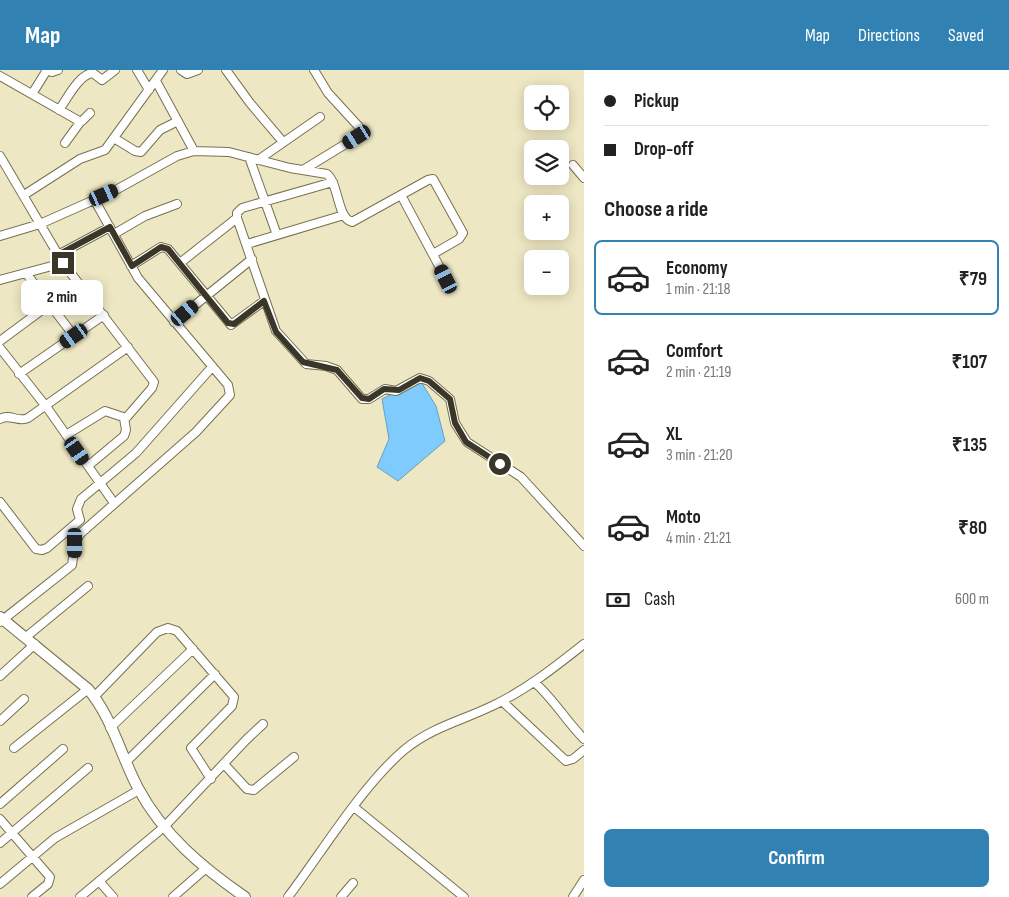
<!DOCTYPE html>
<meta charset="utf-8">
<style>
:root{--surface:#fff;--page:#f6f6f6;--text:#222;--muted:#767676;--line:#e0e0e0;--accent:#3182b3}
body{margin:0;font-family:"Sofia Sans Condensed",sans-serif;background:var(--page);color:var(--text);height:100vh;display:flex;flex-direction:column;font-size:19px;white-space:nowrap}
*{box-sizing:border-box;margin:0}
p{font-size:16px;color:var(--muted)}
.icon{flex:none;width:28px;height:28px;fill:none;stroke:currentColor;stroke-width:2;stroke-linecap:round;stroke-linejoin:round}
.map{position:relative;flex:1;overflow:hidden}
.drawer{display:flex;flex-direction:column;background:var(--surface);width:425px}
.drawer>*{flex:none}
.banner{display:grid;align-content:center;height:110px;padding:0 20px;background:var(--surface)}
.fabs{position:absolute;left:524px;top:15px;display:grid;gap:10px}
.fabs a{display:grid;place-items:center;width:45px;height:45px;border-radius:8px;background:var(--surface);box-shadow:0 2px 12px #0003;font-size:25px}
.end{position:absolute;width:22px;height:22px;margin:-11px;border:6px solid #3a3729;background:#fff;box-shadow:0 0 0 2px #fff}
.from{border-radius:50%}
.bubble{position:absolute;height:35px;border-radius:8px;background:var(--surface);box-shadow:0 2px 12px #0003;font-size:16px;font-weight:700;line-height:35px;text-align:center}
.car{position:absolute;width:15px;height:30px;margin:-15px -8px;border-radius:6px;box-shadow:0 0 4px 1px #0007;background:linear-gradient(#222 24%,#8ab4d8 0 40%,#222 0 76%,#8ab4d8 0 86%,#222 0)}
.banner b{display:flex;align-items:center;gap:18px;height:48px;font-size:19px}
.banner b+b{border-top:1px solid var(--line)}
.banner i{width:12px;height:12px;background:var(--text)}
ul{padding:0;list-style:none}
li{display:flex;align-items:center;gap:15px;height:75px;margin:0 10px 8px;padding:0 10px;border:2px solid transparent;border-radius:8px}
li div{flex:1}
li b{display:block;font-size:19px}
li em{font-style:normal;font-weight:700}
li.active{border-color:var(--accent)}
li>.icon{width:45px;height:45px;stroke-width:1.5}
h2{padding:0 20px;font-size:22px;line-height:60px}
.pay{display:flex;align-items:center;gap:12px;height:55px;padding:0 20px;font-size:19px}
.pay p{margin-inline-start:auto}
.action{display:flex;gap:10px;margin-top:auto;padding:10px 20px}
.action a{flex:1;height:58px;border-radius:8px;background:var(--accent);color:#fff;font-size:20px;font-weight:700;line-height:58px;text-align:center}
header{display:flex;align-items:center;gap:30px;box-sizing:border-box;height:70px;padding:0 25px;background:var(--accent);color:#fff}
header strong{font-size:24px}
nav{display:flex;gap:28px;margin-inline-start:auto;font-size:18px}
main{display:flex;flex:1;min-height:0}
.map>svg:first-child{display:block}
</style>
<header>
<strong>Map</strong>
<nav><a>Map</a><a>Directions</a><a>Saved</a></nav>
</header>
<main>
<div class="map">
<svg width="584" height="827" viewBox="0 0 584 827">
<rect width="100%" height="100%" fill="#eee7c3"/>
<path fill="#80cbfd" stroke="#6b9fbd" d="M420,310L436,336L445,371L398,411L377,397L389,369L382,329Z"/>
<g fill="none" stroke-linecap="round" stroke-linejoin="round">
<defs>
<path id="street" d="M46,0L52,2L58,0
M137,0L149,20
M181,0L187,4L198,0
M226,0L250,33L283,72
M0,6L79,51H82L90,43
M156,11L194,81
M32,24L47,0
M59,40C67,29 79,4 93,3L102,10L115,0
M114,68L135,81L141,82L160,60L178,51
M65,73L81,51
M0,86L63,193L154,312L152,318L126,348L105,341L66,365
M249,87L277,165
M258,90L320,47
M573,95L584,108
M303,100L357,67L361,59L328,23L314,0
M333,112L242,138L237,143V148L276,261L306,294L326,296L337,300L362,329H369L385,319L396,321L420,308L429,311L450,329L455,353L467,372L521,407L584,476
M24,125L80,89L105,80L163,0
M401,125L446,209
M114,164L145,146L177,134
M0,166L40,154L114,121L177,86L194,81L229,82L290,98L327,104C339,114 337,148 352,152L428,110L433,109L463,163L459,169L433,184
M247,174L344,145
M58,185L110,157
M180,193L237,148
M131,196L161,177L168,179L231,255L264,231
M26,203L74,266
M0,210L63,193
M174,252L252,189
M0,271L50,234
M0,278L48,339L114,433
M19,304L104,245
M0,349C10,343 18,353 28,348L128,277
M88,396L124,366L126,360L124,348
M0,432L36,479L42,480L47,478L80,450L77,439L81,429L136,383L212,297
M0,552L72,495L75,473L80,464L196,362L230,325L228,315L138,208L94,129
M26,567L88,516
M0,606L35,574
M534,612C553,628 566,651 584,669
M94,627L157,562L168,558L177,561L234,627L232,636L191,678L211,709
M502,631L566,691L573,689L584,680
M0,651L24,629
M110,658L193,579
M14,678L88,619
M126,692L215,604
M224,694L247,719L254,720L294,687
M0,734L63,679
M354,737L464,827
M0,749L50,807L48,814L32,827
M0,773L88,698
M99,811L113,827
M0,814L55,768L139,720
M80,827L164,757L246,670L263,654
M173,827L205,799
M288,827C322,782 362,716 404,680C432,657 461,651 492,636C526,620 555,597 584,574
M341,827L353,813
M573,827L584,810"/>
<path id="secondary" d="M0,547L88,619C112,647 121,686 138,718C163,765 203,798 245,827"/>
</defs>
<use href="#street" stroke="#777151" stroke-width="10"/>
<use href="#secondary" stroke="#777151" stroke-width="12"/>
<use href="#street" stroke="#fff" stroke-width="8"/>
<use href="#secondary" stroke="#fff" stroke-width="10"/>
</g>
<g fill="none" stroke-linecap="round" stroke-linejoin="round">
<path stroke="#3a3729" stroke-width="6" d="M63,193L58,185L110,157L132,196L161,177L168,179L228,253L234,254L264,231L276,262L303,292L337,300L362,328L369,329L384,319L399,320L420,308L429,311L450,329L455,353L466,372L500,394"/>
</g>
</svg>
<div class="fabs">
<a><svg class="icon" aria-label="locate" viewBox="0 0 24 24"><circle cx="12" cy="12" r="6"/><path d="M12 2v4M12 18v4M2 12h4M18 12h4"/></svg></a>
<a><svg class="icon" aria-label="layers" viewBox="0 0 24 24"><path d="M12 4l9 5-9 5-9-5zM3 14l9 5 9-5"/></svg></a>
<a>+</a>
<a>−</a>
</div>
<i class="end from" style="left:500px;top:394px"></i>
<i class="end" style="left:63px;top:193px"></i>
<div class="bubble" style="left:21px;top:210px;width:82px">2 min</div>
<i class="car" style="left:357px;top:67px;rotate:238deg"></i>
<i class="car" style="left:104px;top:125px;rotate:66deg"></i>
<i class="car" style="left:446px;top:209px;rotate:333deg"></i>
<i class="car" style="left:185px;top:243px;rotate:50deg"></i>
<i class="car" style="left:74px;top:266px;rotate:235deg"></i>
<i class="car" style="left:77px;top:381px;rotate:145deg"></i>
<i class="car" style="left:75px;top:473px;rotate:180deg"></i>
</div>
<section class="drawer">
<div class="banner">
<b><i class="from"></i>Pickup</b>
<b><i></i>Drop-off</b>
</div>
<h2>Choose a ride</h2>
<ul>
<li class="active"><svg class="icon" aria-label="car" viewBox="0 0 24 24"><path d="M5 17H2v-5l4-1 3-4h7l3 4 3 1v5h-3M9 17h6M6 11h13"/><circle cx="7" cy="17" r="2"/><circle cx="17" cy="17" r="2"/></svg><div><b>Economy</b><p>1 min · 21:18</p></div><em>₹79</em></li>
<li><svg class="icon" aria-label="car" viewBox="0 0 24 24"><path d="M5 17H2v-5l4-1 3-4h7l3 4 3 1v5h-3M9 17h6M6 11h13"/><circle cx="7" cy="17" r="2"/><circle cx="17" cy="17" r="2"/></svg><div><b>Comfort</b><p>2 min · 21:19</p></div><em>₹107</em></li>
<li><svg class="icon" aria-label="car" viewBox="0 0 24 24"><path d="M5 17H2v-5l4-1 3-4h7l3 4 3 1v5h-3M9 17h6M6 11h13"/><circle cx="7" cy="17" r="2"/><circle cx="17" cy="17" r="2"/></svg><div><b>XL</b><p>3 min · 21:20</p></div><em>₹135</em></li>
<li><svg class="icon" aria-label="car" viewBox="0 0 24 24"><path d="M5 17H2v-5l4-1 3-4h7l3 4 3 1v5h-3M9 17h6M6 11h13"/><circle cx="7" cy="17" r="2"/><circle cx="17" cy="17" r="2"/></svg><div><b>Moto</b><p>4 min · 21:21</p></div><em>₹80</em></li>
</ul>
<div class="pay"><svg class="icon" aria-label="cash" viewBox="0 0 24 24"><path d="M3 7h18v10H3z"/><circle cx="12" cy="12" r="2"/></svg>Cash<p>600 m</p></div>
<div class="action"><a>Confirm</a></div>
</section>
</main>
